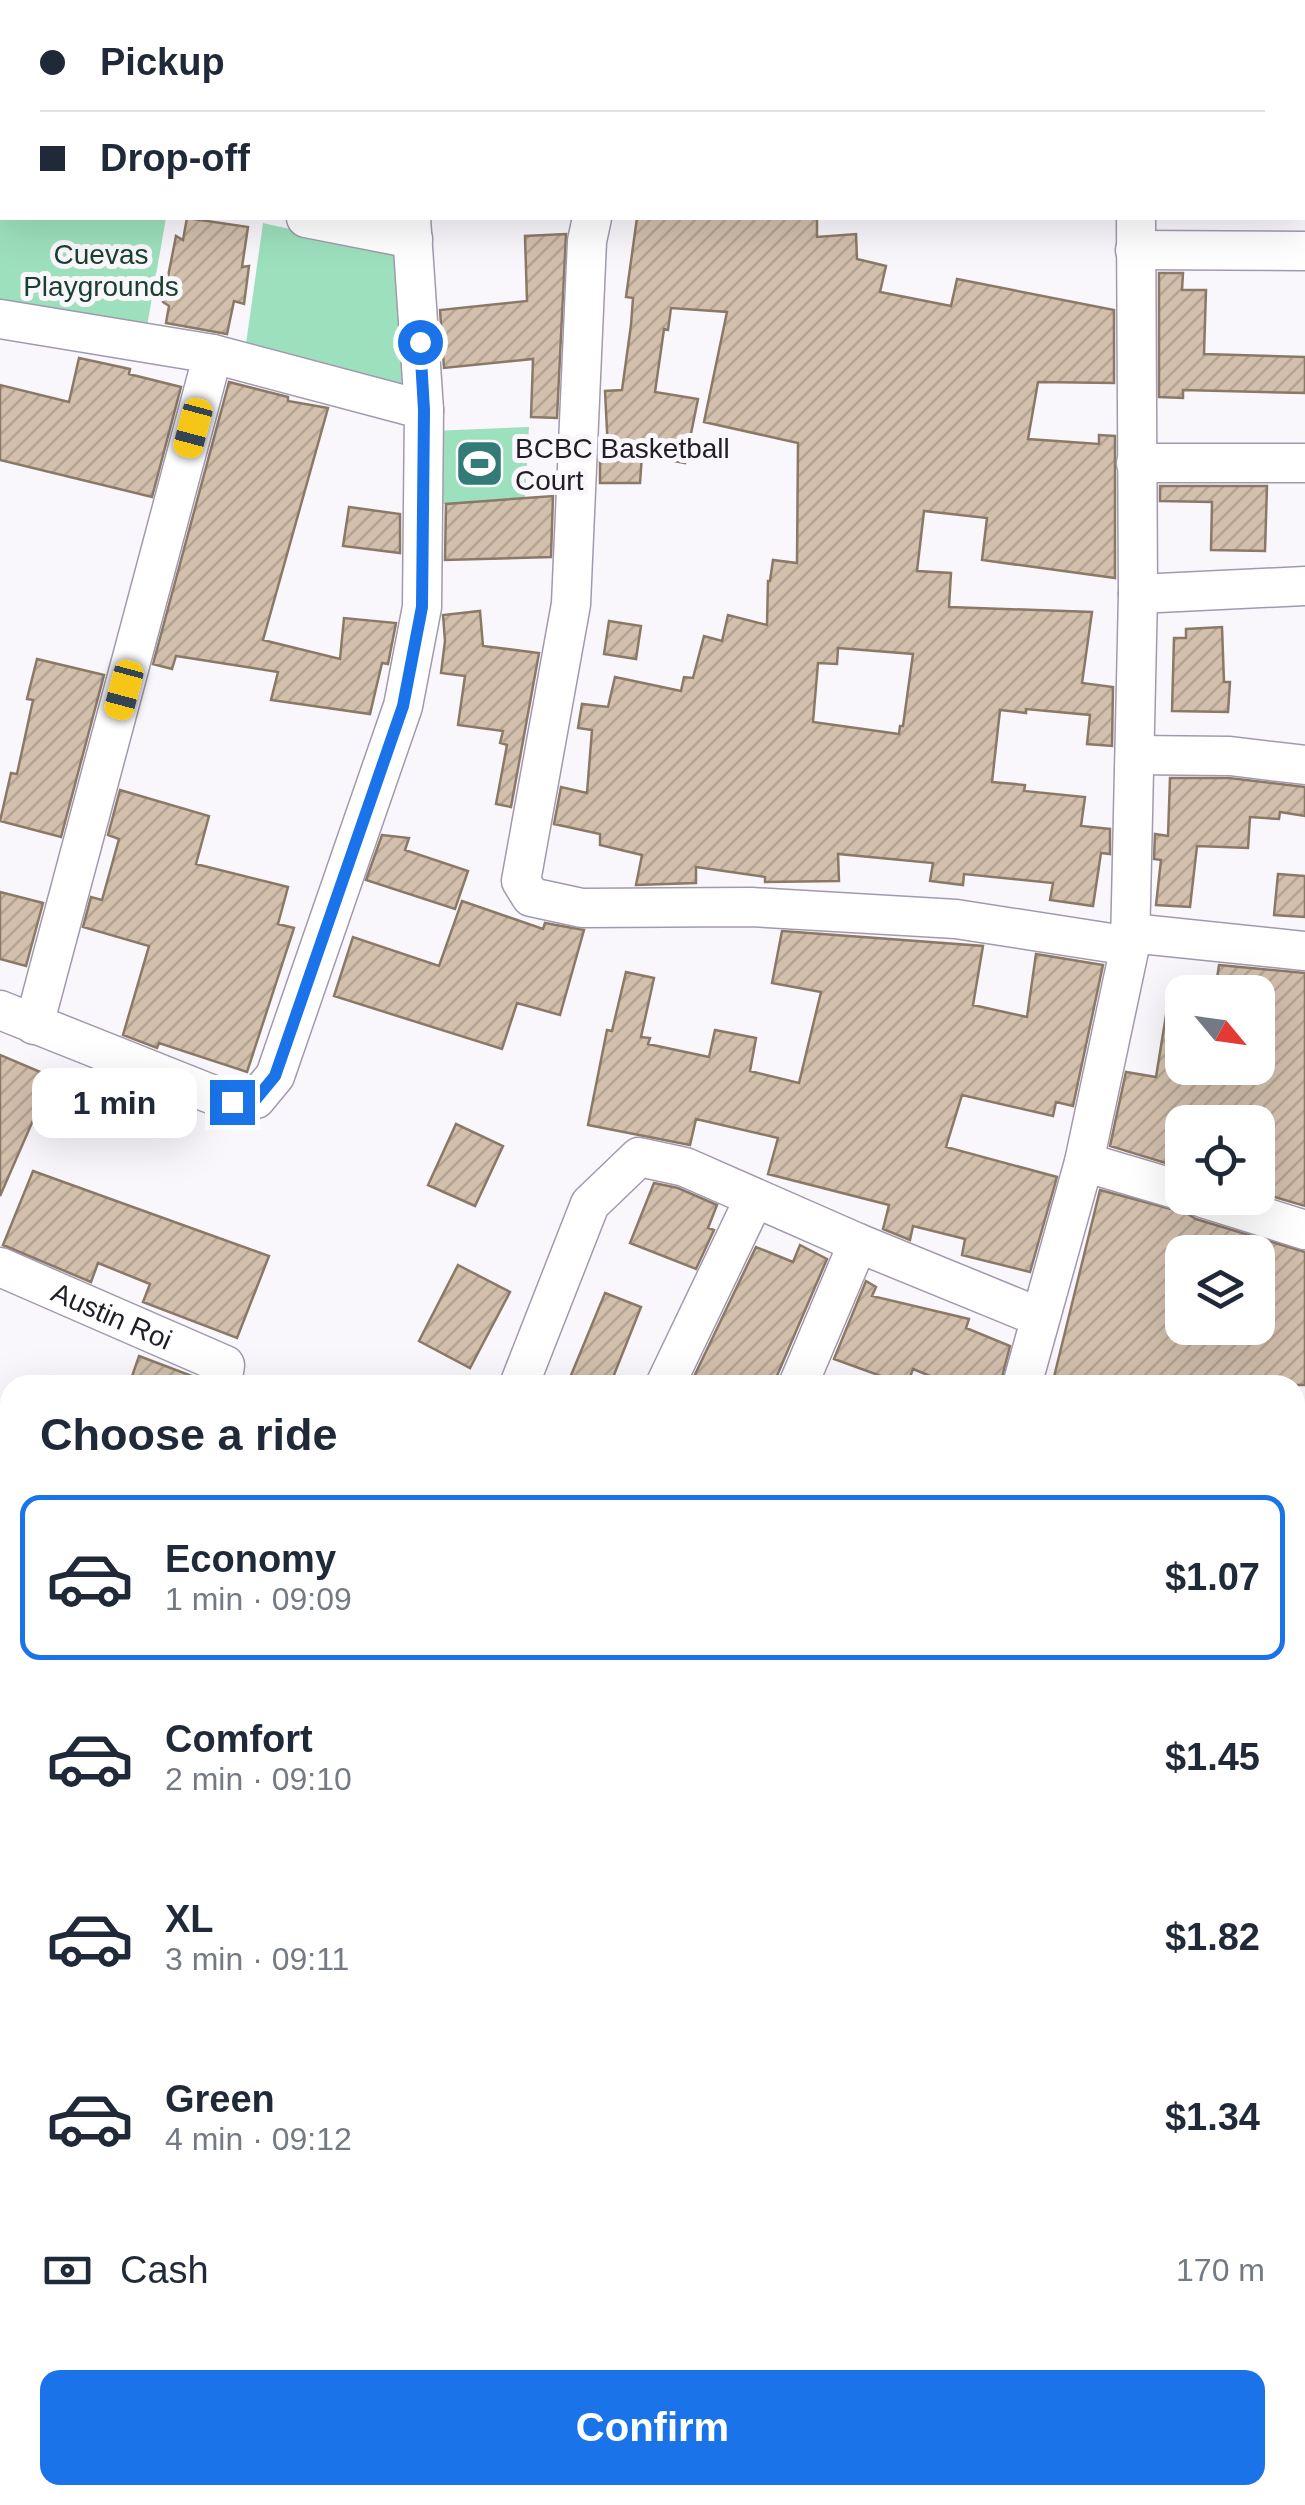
<!DOCTYPE html>
<meta charset="utf-8">
<style>
:root{--surface:#fff;--page:#f2f2f3;--text:#1f2937;--muted:#747a83;--line:#e0e1e3;--accent:#1a73e8}
body{margin:0;font-family:Arial,sans-serif;background:var(--page);color:var(--text);height:100vh;display:flex;flex-direction:column;font-size:38px;white-space:nowrap}
*{box-sizing:border-box;margin:0}
p{font-size:32px;color:var(--muted)}
.icon{flex:none;width:55px;height:55px;fill:none;stroke:currentColor;stroke-width:2;stroke-linecap:round;stroke-linejoin:round}
.map{position:relative;flex:1;overflow:hidden}
.sheet{position:absolute;left:0px;top:1375px;width:1305px;height:1130px;display:flex;flex-direction:column;background:var(--surface);border-radius:30px 30px 0 0;box-shadow:0 10px 40px #0002}
.sheet>*{flex:none}
.banner{position:absolute;left:0px;top:0px;width:1305px;height:220px;box-shadow:0 10px 40px #0002;display:grid;align-content:center;height:220px;padding:0 40px;background:var(--surface)}
.needle{width:65px;rotate:119deg}
.buttons{position:absolute;left:1165px;top:975px;display:grid;gap:20px}
.buttons a{display:grid;place-items:center;width:110px;height:110px;border-radius:20px;background:var(--surface);box-shadow:0 10px 40px #0002;font-size:50px}
.end{position:absolute;width:45px;height:45px;margin:-22px;border:12px solid #1a73e8;background:#fff;box-shadow:0 0 0 5px #fff}
.from{border-radius:50%}
.bubble{position:absolute;height:70px;border-radius:20px;background:var(--surface);box-shadow:0 10px 40px #0002;font-size:32px;font-weight:800;line-height:70px;text-align:center}
.car{position:absolute;width:30px;height:60px;margin:-30px -15px;border-radius:12px;box-shadow:0 0 8px 2px #0007;background:linear-gradient(#f5c518 24%,#345 0 40%,#f5c518 0 76%,#345 0 86%,#f5c518 0)}
.banner b{display:flex;align-items:center;gap:35px;height:95px;font-size:38px}
.banner b+b{border-top:2px solid var(--line)}
.banner i{width:25px;height:25px;background:var(--text)}
ul{padding:0;list-style:none}
li{display:flex;align-items:center;gap:30px;height:165px;margin:0 20px 15px;padding:0 20px;border:5px solid transparent;border-radius:20px}
li div{flex:1}
li b{display:block;font-size:38px}
li em{font-style:normal;font-weight:800}
li.current{border-color:var(--accent)}
li>.icon{width:90px;height:90px;stroke-width:1.5}
h2{padding:0 40px;font-size:45px;line-height:120px}
.pay{display:flex;align-items:center;gap:25px;height:110px;padding:0 40px;font-size:38px}
.pay p{margin-inline-start:auto}
.cta{display:flex;gap:20px;margin-top:auto;padding:20px 40px}
.cta a{flex:1;height:115px;border-radius:20px;background:var(--accent);color:#fff;font-size:40px;font-weight:800;line-height:115px;text-align:center}
.map>svg:first-child{display:block}
</style>
<div class="map">
<svg width="1305" height="2505" viewBox="0 0 1305 2505">
<defs>
<pattern id="building-hatch" width="6" height="6" patternUnits="userSpaceOnUse" patternTransform="scale(2.5)"><rect width="6" height="6" fill="#d2bfac"/><path d="M-1 1l2-2M0 6l6-6M5 7l2-2" fill="none" stroke="#b4a494"/></pattern>
</defs>
<rect width="100%" height="100%" fill="#f9f7fc"/>
<path fill="#9de0bd" d="M0,172L2,218H166L146,332L0,304Z
M263,223L401,254L413,394L246,344Z
M529,427L525,498L432,505V431Z"/>
<path fill="url(#building-hatch)" stroke="#8b7967" stroke-width="2.5" fill-rule="evenodd" d="M187,218L248,227L242,267L249,266L244,304L234,301L227,334L166,323L169,306L163,302L176,236L183,240Z
M637,218H817V237L856,234L857,259L886,266L880,292L951,306L957,279L1114,310V383L1038,382L1028,439L1099,444V435L1115,436V578L982,560L987,518L924,511L917,571L951,573L949,607L1092,612L1082,683L1113,687L1112,746L1087,744L1090,715L1026,709V713L1000,710L992,782L1025,785L1024,791L1085,797L1081,826L1110,829V854L1101,853L1093,906L1050,900L1053,883L964,874L963,885L930,881L933,863L838,854L839,881L765,882V877L696,867V883L636,885L642,855L600,845V834L554,824L561,787L587,793L592,730L578,728L582,704L608,707L615,677L681,691L684,677L693,678L704,636L722,641L728,615L767,625L768,581H770L773,560L797,563L798,443L704,422L727,312L671,308L668,330L664,329L655,392L698,399L685,463L642,455L640,483H600V451H608L605,391L622,390L631,325L633,298L626,297ZM838,648L913,654L903,726H900L899,734L813,722L818,663L837,664Z
M566,234L557,418L531,417L533,359L444,368L440,310L527,301L525,236Z
M1159,273H1183L1182,290H1206L1204,354L1305,357V393L1183,390V398L1159,397Z
M79,358L130,369L129,374L181,387L152,497L0,460V385L69,402Z
M229,382L288,397V401L328,408L263,640L340,659L344,618L396,623L388,664L382,663L370,714L271,700L278,672L176,656L172,669L153,664Z
M1160,486H1267L1265,551L1211,550L1212,502L1160,501Z
M553,496L551,557L445,560L446,504Z
M349,507L400,514V553L343,546Z
M480,611L483,646L539,653L511,807L496,804L507,745L500,743L503,731L458,725L465,676L441,673L445,641L443,615Z
M609,621L641,626L636,659L604,654Z
M1222,627L1224,682H1230L1228,712L1172,711L1174,638H1186V629Z
M37,659L104,675L61,837L0,821L11,773L17,774L33,700L27,699Z
M1170,778H1229L1305,787V816L1280,812L1279,819L1250,817L1248,848L1197,846L1190,907L1156,905L1161,860L1154,859L1155,834L1168,836Z
M120,790L209,816L196,864L288,887L278,924L294,928L247,1072L159,1043L157,1048L123,1035L149,946L83,927L91,897L102,900L119,839L108,835Z
M382,835L409,838L405,850L468,871L455,909L366,880Z
M1278,874L1305,876V917L1274,915Z
M0,892L43,903L26,966L0,959Z
M462,901L543,929L545,923L584,930L560,1015L517,1003L502,1049L334,996L353,937L439,966Z
M782,931L983,946L973,1005L1027,1017L1036,954L1103,965L1073,1106L1056,1102L1053,1116L962,1095L946,1147L1057,1177L1030,1272L962,1255L965,1239L913,1226L910,1240L883,1229L889,1205L768,1174L778,1138L696,1119L690,1145L588,1125L607,1030L612,1031L626,972L654,978L641,1037L650,1038L648,1044L709,1057L715,1030L756,1038L750,1071L799,1083L821,992L772,983Z
M1219,965L1305,973V1206L1258,1192V1122H1182V1168L1110,1146L1126,1072L1156,1077L1168,1003L1182,1004V1068H1258L1260,992H1215Z
M0,1055L52,1077L0,1196Z
M456,1124L503,1146L475,1206L428,1185Z
M33,1171L269,1256L237,1338L143,1302L150,1284L98,1263L91,1282L3,1245Z
M654,1183L678,1188L717,1205L708,1228L714,1230L696,1269L630,1243Z
M1100,1190L1186,1213L1196,1219L1305,1252V1385H1052ZM1182,1252H1258V1328H1182Z
M800,1245L827,1259L773,1385H690L756,1247L793,1262Z
M458,1265L510,1292L470,1368L419,1341Z
M866,1281L876,1287L872,1296L969,1319L966,1328L1010,1346L1000,1385H952L913,1369L907,1385H878L881,1376L834,1359Z
M605,1293L641,1307L610,1385H567Z
M139,1356L200,1379V1385H129Z"/>
<g fill="none" stroke-linecap="round" stroke-linejoin="round">
<defs>
<path id="lane" d="M0,2382L10,2385
M1295,2459L1305,2461"/>
<g id="street">
<path d="M397,0V2"/>
<path d="M18,2L19,0"/>
<path d="M841,2L842,0"/>
<path d="M1139,2V0"/>
<path d="M1302,43H1305"/>
<path d="M0,66L2,57"/>
<path d="M0,155L2,156"/>
<path d="M306,218L413,239"/>
<path d="M592,218L587,241L571,604L521,881L531,897L582,908L751,907L956,919L1130,946"/>
<path d="M1135,250L1305,251"/>
<path d="M0,319L213,354L424,410"/>
<path d="M1136,463H1305"/>
<path d="M1138,594L1305,586"/>
<path d="M1135,755L1230,756L1305,765"/>
<path d="M1131,933L1305,951"/>
<path d="M0,1010L231,1102L256,1099L275,1076L403,706L422,607L424,410L411,218"/>
<path d="M34,1025L213,354"/>
<path d="M1084,1162L1182,1191"/>
<path d="M1203,1198L1305,1230"/>
<path id="s1" d="M0,1267L225,1365L222,1385"/>
<path d="M519,1385L590,1204L639,1157L685,1167L858,1243L1039,1317"/>
<path d="M665,1385L754,1199"/>
<path d="M798,1385L858,1243"/>
<path d="M1022,1385L1084,1162L1130,946L1138,594L1136,218"/>
<path d="M1295,1460L1305,1463"/>
<path d="M0,1479L10,1481"/>
<path d="M1295,1562L1305,1566"/>
<path d="M1295,1661L1305,1663"/>
<path d="M0,1674L10,1676"/>
<path d="M760,2495L781,2505"/>
<path d="M819,2505L820,2495"/>
</g>
</defs>
<use href="#lane" stroke="#a399af" stroke-width="24"/>
<use href="#street" stroke="#a399af" stroke-width="41"/>
<use href="#lane" stroke="#fff" stroke-width="20"/>
<use href="#street" stroke="#fff" stroke-width="38"/>
</g>
<g fill="none" stroke-linecap="round" stroke-linejoin="round">
<path stroke="#1a73e8" stroke-width="12" d="M232,1102L256,1099L275,1076L403,706L422,607L424,410L420,342"/>
</g>
<defs>
<symbol id="stadium-square" viewBox="-11 -11 22 22"><rect x="-9" y="-9" width="18" height="18" rx="4" fill="#337b76" stroke="#f9f7fc"/><path d="M0-5a6.5 5 0 1 0 0 10a6.5 5 0 1 0 0-10ZM-3.5-1.8h7v3.6h-7Z" fill="#fff"/></symbol>
</defs>
<g fill-rule="evenodd">
<use href="#stadium-square" x="452" y="436" width="55" height="55"/>
</g>
<g text-anchor="middle" dominant-baseline="central" stroke-width="10" stroke-linejoin="round" paint-order="stroke">
<g font-size="28" fill="#1a412f" stroke="#f9f7fc">
<text x="101" y="254">Cuevas<tspan x="101" dy="32">Playgrounds</tspan></text>
</g>
<g font-size="28" fill="#211d25" stroke="#f9f7fc" text-anchor="start">
<text x="515" y="448">BCBC Basketball<tspan x="515" dy="32">Court</tspan></text>
</g>
<g font-size="28" fill="#211d25" stroke="#f9f7fc">
<text stroke="none"><textPath href="#s1" startOffset="122">Austin Roi</textPath></text>
</g>
</g>
</svg>
<div class="buttons">
<a><svg class="needle" viewBox="-14 -14 28 28"><path d="M0-13l5 13h-10z" fill="#e53935"/><path d="M0 13l5-13h-10z" fill="#747a83"/></svg></a>
<a><svg class="icon" aria-label="locate" viewBox="0 0 24 24"><circle cx="12" cy="12" r="6"/><path d="M12 2v4M12 18v4M2 12h4M18 12h4"/></svg></a>
<a><svg class="icon" aria-label="layers" viewBox="0 0 24 24"><path d="M12 4l9 5-9 5-9-5zM3 14l9 5 9-5"/></svg></a>
</div>
<i class="end from" style="left:420px;top:342px"></i>
<i class="end" style="left:232px;top:1102px"></i>
<div class="bubble" style="left:32px;top:1068px;width:165px">1 min</div>
<i class="car" style="left:193px;top:428px;rotate:195deg"></i>
<i class="car" style="left:124px;top:690px;rotate:195deg"></i>
<div class="banner">
<b><i class="from"></i>Pickup</b>
<b><i></i>Drop-off</b>
</div>
<section class="sheet">
<h2>Choose a ride</h2>
<ul>
<li class="current"><svg class="icon" aria-label="car" viewBox="0 0 24 24"><path d="M5 17H2v-5l4-1 3-4h7l3 4 3 1v5h-3M9 17h6M6 11h13"/><circle cx="7" cy="17" r="2"/><circle cx="17" cy="17" r="2"/></svg><div><b>Economy</b><p>1 min · 09:09</p></div><em>$1.07</em></li>
<li><svg class="icon" aria-label="car" viewBox="0 0 24 24"><path d="M5 17H2v-5l4-1 3-4h7l3 4 3 1v5h-3M9 17h6M6 11h13"/><circle cx="7" cy="17" r="2"/><circle cx="17" cy="17" r="2"/></svg><div><b>Comfort</b><p>2 min · 09:10</p></div><em>$1.45</em></li>
<li><svg class="icon" aria-label="car" viewBox="0 0 24 24"><path d="M5 17H2v-5l4-1 3-4h7l3 4 3 1v5h-3M9 17h6M6 11h13"/><circle cx="7" cy="17" r="2"/><circle cx="17" cy="17" r="2"/></svg><div><b>XL</b><p>3 min · 09:11</p></div><em>$1.82</em></li>
<li><svg class="icon" aria-label="car" viewBox="0 0 24 24"><path d="M5 17H2v-5l4-1 3-4h7l3 4 3 1v5h-3M9 17h6M6 11h13"/><circle cx="7" cy="17" r="2"/><circle cx="17" cy="17" r="2"/></svg><div><b>Green</b><p>4 min · 09:12</p></div><em>$1.34</em></li>
</ul>
<div class="pay"><svg class="icon" aria-label="cash" viewBox="0 0 24 24"><path d="M3 7h18v10H3z"/><circle cx="12" cy="12" r="2"/></svg>Cash<p>170 m</p></div>
<div class="cta"><a>Confirm</a></div>
</section>
</div>
